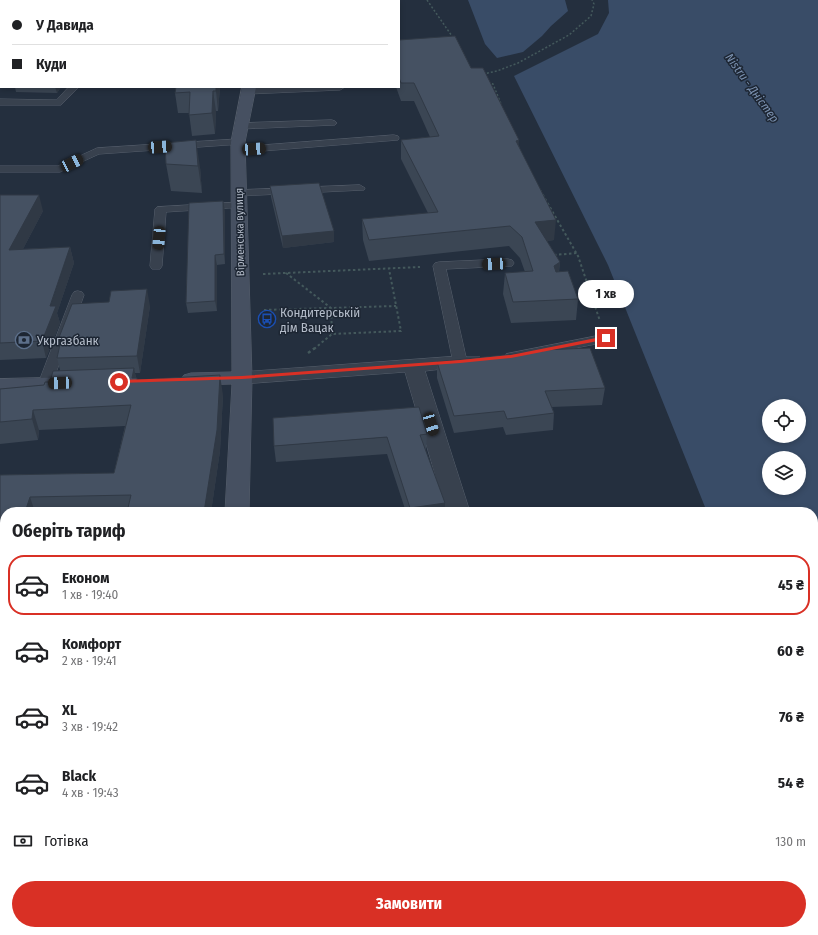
<!DOCTYPE html>
<html lang="uk">
<meta charset="utf-8">
<style>
:root{--surface:#fff;--page:#f6f6f6;--text:#202124;--muted:#757577;--line:#e0e0e0;--accent:#d93025}
body{margin:0;font-family:"Fira Sans Condensed",sans-serif;background:var(--page);color:var(--text);height:100vh;display:flex;flex-direction:column;font-size:15px;white-space:nowrap}
*{box-sizing:border-box;margin:0}
p{font-size:13px;color:var(--muted)}
.icon{flex:none;width:22px;height:22px;fill:none;stroke:currentColor;stroke-width:2;stroke-linecap:round;stroke-linejoin:round}
.map{position:relative;flex:1;overflow:hidden}
.side{position:absolute;left:0px;top:507px;width:818px;height:428px;display:flex;flex-direction:column;background:var(--surface);border-radius:16px 16px 0 0;box-shadow:0 2px 6px #0003}
.side>*{flex:none}
.banner{position:absolute;left:0px;top:0px;width:400px;height:88px;box-shadow:0 2px 6px #0003;display:grid;align-content:center;height:88px;padding:0 12px;background:var(--surface)}
.controls{position:absolute;left:762px;top:399px;display:grid;gap:8px}
.controls a{display:grid;place-items:center;width:44px;height:44px;border-radius:50%;background:var(--surface);box-shadow:0 2px 6px #0003;font-size:20px}
.end{position:absolute;width:18px;height:18px;margin:-9px;border:5px solid #d93025;background:#fff;box-shadow:0 0 0 2px #fff}
.from{border-radius:50%}
.bubble{position:absolute;height:28px;border-radius:14px;background:var(--surface);box-shadow:0 2px 6px #0003;font-size:13px;font-weight:700;line-height:28px;text-align:center}
.car{position:absolute;width:12px;height:24px;margin:-12px -6px;border-radius:5px;box-shadow:0 0 3px 1px #0007;background:linear-gradient(#222 24%,#8ab4d8 0 40%,#222 0 76%,#8ab4d8 0 86%,#222 0)}
.banner b{display:flex;align-items:center;gap:14px;height:38px;font-size:15px}
.banner b+b{border-top:1px solid var(--line)}
.banner i{width:10px;height:10px;background:var(--text)}
ul{padding:0;list-style:none}
li{display:flex;align-items:center;gap:12px;height:60px;margin:0 8px 6px;padding:0 4px;border:2px solid transparent;border-radius:16px}
li div{flex:1}
li b{display:block;font-size:15px}
li em{font-style:normal;font-weight:700}
li.active{border-color:var(--accent)}
li>.icon{width:36px;height:36px;stroke-width:1.5}
h2{padding:0 12px;font-size:18px;line-height:48px}
.pay{display:flex;align-items:center;gap:10px;height:44px;padding:0 12px;font-size:15px}
.pay p{margin-inline-start:auto}
.primary-button{display:flex;gap:8px;margin-top:auto;padding:8px 12px}
.primary-button a{flex:1;height:46px;border-radius:24px;background:var(--accent);color:#fff;font-size:16px;font-weight:700;line-height:46px;text-align:center}
.map>svg:first-child{display:block}
</style>
<div class="map">
<svg width="818" height="935" viewBox="0 0 818 935">
<rect width="100%" height="100%" fill="#242f3e"/>
<path fill="#394c67" fill-rule="evenodd" d="M468,0H565L568,11L551,26L542,36L523,52L497,58L485,44Z
M608,0H818V800L813,787V512H707L608,265L514,76L598,34L609,13ZM769,406H799V436H769ZM769,458H799V488H769Z"/>
<g fill="none" stroke-linecap="round" stroke-linejoin="round">
<defs>
<path id="service" d="M69,87H79L61,105H0V99L56,100Z
M277,87H345L340,90L248,94L243,91L248,88Z
M332,120L335,121L337,123L335,125L241,129L236,126L241,123Z
M394,135L398,136L399,138L398,140L238,153L233,150L238,147Z
M238,139L242,140L243,142L242,144L99,154L60,172H0V166H58L97,148Z
M360,185L365,188L364,190L239,196L234,193L239,190Z
M240,202L244,203L245,205L244,207L166,212L162,266L160,269H152L150,266L155,209L157,207Z
M508,259L512,260L514,263L512,266L446,269L466,357H480L482,360L480,363C472,365 463,367 455,365L453,362L433,266L435,263L439,262Z
M78,291L82,292L84,295L52,384L50,387L45,388L40,387L38,384L72,295L74,292Z
M606,334L611,335L613,338L611,341L511,361L506,360L504,357L506,354Z"/>
<path id="minor" d="M61,0H75L60,1Z
M298,0H310V1H298Z
M460,356L467,358L470,362L467,366L425,371L470,512H446L405,372L242,384L235,382L232,378L235,374L242,372Z"/>
<path id="secondary" d="M5,0H25L26,1H6Z
M242,87H256L245,142L252,378L249,512H225L232,384L191,385L184,383L181,379L184,375L191,373L232,372L231,142Z
M75,377L82,379L85,383L82,387L75,389L0,391V379Z
M200,930H232L231,935H199Z"/>
</defs>
<use href="#service" stroke="#565f6c" stroke-width="1"/>
<use href="#minor" stroke="#565f6c" stroke-width="1"/>
<use href="#secondary" stroke="#565f6c" stroke-width="1"/>
<path stroke="#44595c" stroke-width="1.5" stroke-dasharray="2 2" stroke-linecap="butt" d="M427,0L454,39
M483,74L497,71L518,63L569,35L591,16L594,4L592,0
M488,83L493,84L501,104"/>
<path stroke="#44595c" stroke-width="2" stroke-dasharray="2.5 2.5" stroke-linecap="butt" d="M540,190L578,256L600,321
M554,255L577,253
M286,273L331,308L332,334
M263,274L420,267
M264,310L396,306
M314,349L332,334L401,331L389,269"/>
<path stroke="#44595c" stroke-width="2.5" stroke-dasharray="3 3" stroke-linecap="butt" d="M308,353L315,348"/>
<use href="#service" fill="#38414e" fill-rule="evenodd"/>
<use href="#minor" fill="#38414e" fill-rule="evenodd"/>
<use href="#secondary" fill="#465061" fill-rule="evenodd"/>
</g>
<path fill="#3b4654" d="M0,14H1V84H0Z
M399,40L471,68L519,146L554,240L547,241L560,262L559,272L578,299L576,320L511,323L503,294L505,273L525,272L520,258L509,246L369,261L363,240L362,219L428,213L401,159V140L430,137L414,101H401L396,87H399Z
M15,87H61L57,93L16,92Z
M220,87L218,111H216L215,134L192,136L189,113H178L175,93Z
M165,143L200,167L202,193L171,191L166,164Z
M270,186L334,231V242L283,248L271,197Z
M0,195L43,211L23,249L70,247L74,263L57,313L60,323L46,358L0,360Z
M225,211V264L217,265V311L188,313L186,303Z
M150,306L140,373H135L136,378H137V380L223,395L220,451L211,512H5V562H0V475L114,473L125,426L39,430L38,440L0,444V389L44,385L50,382L60,370L57,358L60,345L58,340Z
M542,350L605,388L602,405L552,407L554,413L553,430L506,435L503,427L454,433L437,378V362L542,352Z
M427,434L426,451L445,503V512H406L387,454L276,462L274,446Z
M5,626V687H0V627Z"/>
<path fill="#303945" d="M55,87H61L57,93Z
M216,87H220L218,111L216,91Z
M213,91L216,111L215,134L212,113Z
M196,140L200,167L202,193L198,166Z
M519,140L518,159L516,141Z
M39,195L43,211L14,266L9,250Z
M223,201L225,211V264L224,254Z
M556,220L554,240L533,243L535,222Z
M334,231V242L283,248L282,236Z
M70,247L74,263L57,313L60,323L46,358L42,341L50,306Z
M215,255L217,265V311L215,301Z
M560,262L557,283L554,266Z
M147,289L150,306L140,373L137,356Z
M134,368L138,388L132,378Z
M220,375L223,395L220,451L211,512H204Z
M33,410L39,430L38,440L32,419Z
M30,497L35,512H25Z
M445,503V512H410V508Z
M5,731V822L0,843V760Z
M150,930H159V935H150Z"/>
<path fill="#455162" stroke="#303945" d="M139,0H228V1H137Z
M0,14H1V67H0Z
M455,36L471,68H483L519,140L516,141L556,220L535,222L560,262L554,266L556,272L568,271L578,299L513,302L505,273L533,271L522,237L510,226L369,240L362,219L438,212L401,140L439,136L414,83H401L399,78V40Z
M176,87H216V91H213L212,113L189,115L190,92L175,93Z
M196,140L198,166L166,164L165,143Z
M319,183L334,231L282,236L270,186Z
M0,195H39L9,250L70,247L50,306H56L42,341L0,343Z
M223,201L224,254L215,255V301L186,303L189,203Z
M147,289L137,356L57,358L61,340H58L72,304L109,302L111,291Z
M590,348L605,388L545,391L554,413L507,419L504,411L454,416L437,362L543,351L542,350Z
M134,368L132,378H137V380L220,375L217,430L204,512H127L131,495L30,497L25,512H5V541H0V475L114,473L131,405L33,410L32,419L0,422V389L44,385L45,382H50L53,371Z
M419,407L427,434L420,435L445,503L410,508L387,437L274,446L273,418Z
M5,626V668H0V627Z
M5,722V731L0,760V723Z
M5,819V930H150V935H0V820Z
M278,930H402L403,935H278Z
M517,930H660L661,935H476Z"/>
<path fill="#d93025" d="M606,336L609,338L608,339L511,358L460,363L242,379L119,383L116,382L119,380L242,376L460,360L511,355Z"/>
<defs>
<symbol id="bus-ring" viewBox="-11 -11 22 22"><circle r="9.5" fill="#1d2633" stroke="#1a4fb4" stroke-width="1.5"/><path d="M-5-6H5V4H4V6H2V4H-2V6H-4V4H-5ZM-3.5-4V0h7V-4ZM-3.5 1.2v1.5H-2V1.2ZM2 1.2v1.5H3.5V1.2Z" fill="#1a4fb4"/></symbol>
<symbol id="bank-ring" viewBox="-11 -11 22 22"><circle r="9.5" fill="#1d2633" stroke="#5c6f8a" stroke-width="1.5"/><path d="M-6-4H6V4H-6ZM0-2.3a2.3 2.3 0 1 0 0 4.6a2.3 2.3 0 1 0 0-4.6Z" fill="#5c6f8a"/></symbol>
</defs>
<g fill-rule="evenodd">
<use href="#bus-ring" x="257" y="309" width="20" height="20"/>
<use href="#bank-ring" x="14" y="330" width="20" height="20"/>
</g>
<g text-anchor="middle" dominant-baseline="central" stroke-width="3" stroke-linejoin="round" paint-order="stroke">
<g font-size="11" fill="#b4bcc9" stroke="#1d2633">
<text transform="translate(240 232) rotate(-91)">Вірменська вулиця</text>
</g>
<g font-size="12" font-style="italic" fill="#7c92b1" stroke="#1d2633">
<text transform="translate(752 88) rotate(54)">Nistru - Дністер</text>
</g>
<g font-size="13" fill="#b4bcc9" stroke="#1d2633" text-anchor="start">
<text x="280" y="312">Кондитерській<tspan x="280" dy="15">дім Вацак</tspan></text>
<text x="37" y="340">Укргазбанк</text>
</g>
</g>
</svg>
<div class="controls">
<a><svg class="icon" aria-label="locate" viewBox="0 0 24 24"><circle cx="12" cy="12" r="6"/><path d="M12 2v4M12 18v4M2 12h4M18 12h4"/></svg></a>
<a><svg class="icon" aria-label="layers" viewBox="0 0 24 24"><path d="M12 4l9 5-9 5-9-5zM3 14l9 5 9-5"/></svg></a>
</div>
<i class="end from" style="left:119px;top:382px"></i>
<i class="end" style="left:606px;top:338px"></i>
<div class="bubble" style="left:578px;top:280px;width:56px">1 хв</div>
<i class="car" style="left:160px;top:147px;rotate:86deg"></i>
<i class="car" style="left:254px;top:149px;rotate:86deg"></i>
<i class="car" style="left:72px;top:163px;rotate:64deg"></i>
<i class="car" style="left:159px;top:238px;rotate:185deg"></i>
<i class="car" style="left:494px;top:264px;rotate:267deg"></i>
<i class="car" style="left:60px;top:383px;rotate:268deg"></i>
<i class="car" style="left:431px;top:424px;rotate:163deg"></i>
<div class="banner">
<b><i class="from"></i>У Давида</b>
<b><i></i>Куди</b>
</div>
<section class="side">
<h2>Оберіть тариф</h2>
<ul>
<li class="active"><svg class="icon" aria-label="car" viewBox="0 0 24 24"><path d="M5 17H2v-5l4-1 3-4h7l3 4 3 1v5h-3M9 17h6M6 11h13"/><circle cx="7" cy="17" r="2"/><circle cx="17" cy="17" r="2"/></svg><div><b>Економ</b><p>1 хв · 19:40</p></div><em>45 ₴</em></li>
<li><svg class="icon" aria-label="car" viewBox="0 0 24 24"><path d="M5 17H2v-5l4-1 3-4h7l3 4 3 1v5h-3M9 17h6M6 11h13"/><circle cx="7" cy="17" r="2"/><circle cx="17" cy="17" r="2"/></svg><div><b>Комфорт</b><p>2 хв · 19:41</p></div><em>60 ₴</em></li>
<li><svg class="icon" aria-label="car" viewBox="0 0 24 24"><path d="M5 17H2v-5l4-1 3-4h7l3 4 3 1v5h-3M9 17h6M6 11h13"/><circle cx="7" cy="17" r="2"/><circle cx="17" cy="17" r="2"/></svg><div><b>XL</b><p>3 хв · 19:42</p></div><em>76 ₴</em></li>
<li><svg class="icon" aria-label="car" viewBox="0 0 24 24"><path d="M5 17H2v-5l4-1 3-4h7l3 4 3 1v5h-3M9 17h6M6 11h13"/><circle cx="7" cy="17" r="2"/><circle cx="17" cy="17" r="2"/></svg><div><b>Black</b><p>4 хв · 19:43</p></div><em>54 ₴</em></li>
</ul>
<div class="pay"><svg class="icon" aria-label="cash" viewBox="0 0 24 24"><path d="M3 7h18v10H3z"/><circle cx="12" cy="12" r="2"/></svg>Готівка<p>130 m</p></div>
<div class="primary-button"><a>Замовити</a></div>
</section>
</div>
